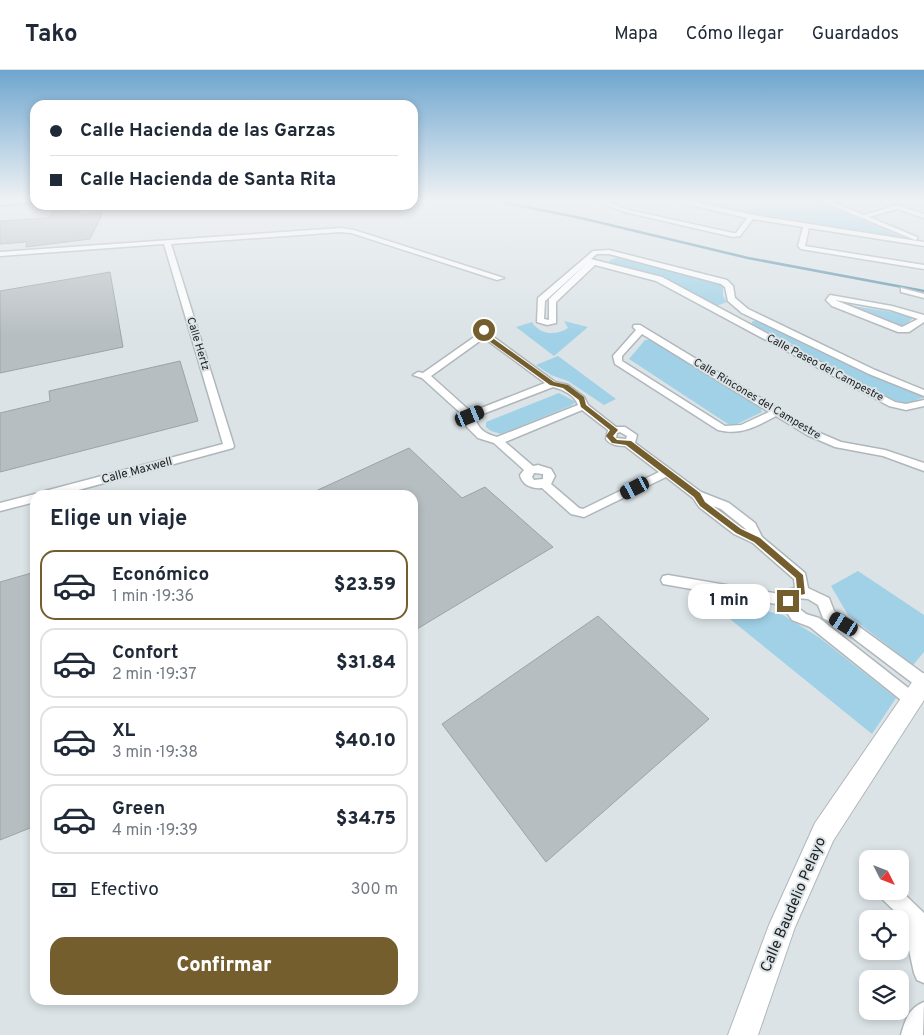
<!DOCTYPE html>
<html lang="es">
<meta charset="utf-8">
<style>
:root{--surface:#fff;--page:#f2f2f3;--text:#1f2937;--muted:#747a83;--line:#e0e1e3;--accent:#755e2e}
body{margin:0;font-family:Overpass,sans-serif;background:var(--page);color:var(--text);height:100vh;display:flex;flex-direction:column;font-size:19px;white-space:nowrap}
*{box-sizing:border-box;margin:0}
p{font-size:16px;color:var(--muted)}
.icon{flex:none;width:28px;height:28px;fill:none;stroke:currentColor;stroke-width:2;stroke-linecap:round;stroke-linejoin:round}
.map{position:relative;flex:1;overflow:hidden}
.details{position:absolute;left:30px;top:420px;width:388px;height:515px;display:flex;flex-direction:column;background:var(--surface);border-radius:15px;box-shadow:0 2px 8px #0003}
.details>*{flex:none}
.guide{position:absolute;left:30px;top:30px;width:388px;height:110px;border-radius:15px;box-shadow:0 2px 8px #0003;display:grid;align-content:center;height:110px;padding:0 20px;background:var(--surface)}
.needle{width:32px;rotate:132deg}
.tools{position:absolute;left:859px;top:780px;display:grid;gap:10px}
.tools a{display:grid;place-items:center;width:50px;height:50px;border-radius:10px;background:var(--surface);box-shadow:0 2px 8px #0003;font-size:25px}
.end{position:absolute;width:22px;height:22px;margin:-11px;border:6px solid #755e2e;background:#fff;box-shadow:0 0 0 2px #fff}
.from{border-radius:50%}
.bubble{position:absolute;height:35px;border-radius:15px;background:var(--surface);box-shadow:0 2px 8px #0003;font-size:16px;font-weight:800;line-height:35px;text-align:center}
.car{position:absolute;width:15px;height:30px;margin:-15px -8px;border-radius:6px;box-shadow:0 0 4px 1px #0007;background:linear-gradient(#222 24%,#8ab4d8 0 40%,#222 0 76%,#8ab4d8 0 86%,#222 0)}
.guide b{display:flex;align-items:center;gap:18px;height:48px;font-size:19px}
.guide b+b{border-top:1px solid var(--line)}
.guide i{width:12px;height:12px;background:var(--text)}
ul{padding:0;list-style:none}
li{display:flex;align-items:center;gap:15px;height:70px;margin:0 10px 8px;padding:0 10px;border:2px solid var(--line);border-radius:15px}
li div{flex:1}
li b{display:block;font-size:19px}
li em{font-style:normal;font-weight:800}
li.selected{border-color:var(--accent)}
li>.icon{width:45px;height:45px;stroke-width:1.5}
h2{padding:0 20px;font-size:22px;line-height:60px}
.pay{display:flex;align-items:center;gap:12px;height:55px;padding:0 20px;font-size:19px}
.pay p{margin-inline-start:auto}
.primary-button{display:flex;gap:10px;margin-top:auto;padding:10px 20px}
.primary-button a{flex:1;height:58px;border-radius:15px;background:var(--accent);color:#fff;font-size:20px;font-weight:800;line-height:58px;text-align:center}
header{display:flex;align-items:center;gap:30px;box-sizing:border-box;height:70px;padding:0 25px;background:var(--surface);border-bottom:1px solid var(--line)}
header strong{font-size:24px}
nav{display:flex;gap:28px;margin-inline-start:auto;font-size:18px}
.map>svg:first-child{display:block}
</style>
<header>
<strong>Tako</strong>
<nav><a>Mapa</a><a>Cómo llegar</a><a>Guardados</a></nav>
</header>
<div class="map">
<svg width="924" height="965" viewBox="0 0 924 965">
<rect width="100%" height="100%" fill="#dbe3e6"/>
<path fill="#a0d1e7" d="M688,131H816L907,169L765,147Z
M616,188L715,211L723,215V226L727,232L716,236L673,214L666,207L611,194L609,191Z
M846,235L899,243L913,248L902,258Z
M564,251L588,257L554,286L516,257L532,252C540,265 556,266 568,258Z
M753,251H761L801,273L924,325V327L904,335L807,285L789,272L751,254Z
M645,270H651L760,337L762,342L737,354H728L629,289Z
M558,286L616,329L604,335L568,311L551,305L536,295Z
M559,323L576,332L570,336L501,364L491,361L486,357V352Z
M858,501L924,545V582L913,595L848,545L831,516Z
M734,533L783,545L820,568L896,628L872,664L725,545Z"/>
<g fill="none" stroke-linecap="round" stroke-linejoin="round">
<path stroke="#5b92a9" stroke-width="2.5" d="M496,131L581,148L748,188L924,221
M0,136L35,133"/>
</g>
<path fill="#b7bec2" stroke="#9ba3a6" d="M80,139L79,145L103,143L90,169L26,177L27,172L0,174V151L49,148L53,142Z
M110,202L123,277L0,303V221Z
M180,291L198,351L0,402V343L50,331L49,321Z
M409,378L462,428L485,417L553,477L412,562V425H307Z
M35,502V756L0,770V512Z
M598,546L709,649L546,792L442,654Z"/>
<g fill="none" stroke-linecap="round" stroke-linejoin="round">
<defs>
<path id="street" d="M594,131H604L629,140L733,163H736L747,148L674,131H687L759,146L924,172V176L809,158L805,176L924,195V199L801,179L798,176L803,157L753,149L740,166L733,167L625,142Z
M821,131H830L864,145L897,135L924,144V148L897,139L869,147L917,167V169L915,170Z
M341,158L354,160L504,208L497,210L351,163L341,162L171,174L234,376L233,378L60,425H39L45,421L223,374L164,174L0,186V182Z
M609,180L727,210L733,216L735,228L748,239L875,300L924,320V326L869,304L742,243L728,231L725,217L721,214L609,184H597L591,189L662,207L895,332L906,334L924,330V336L906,340L889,336L656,211L595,195L556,232V253L547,255L537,252L538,228L593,181ZM587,193L549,229V250L544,249L545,231Z
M901,218L924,224V228L901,222Z
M830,225L892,236L924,245V252L909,262H898L832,236L826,230ZM835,230L891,240L918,249L902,257Z
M634,255H640L815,361L841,372L885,380L924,393V401L883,386L835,377L807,365L776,346C757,356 741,366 718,360L615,294L613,286L636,260L633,257ZM642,264L769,342L741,355L725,356L622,291V286Z
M481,258H487L488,263L555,312L568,315L584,327L588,335L616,357H625L637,365L635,373L701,422L729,433L755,453L762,467L805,503L808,518L829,528L834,541L850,550L924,604V620L919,618L840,558L823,548L818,535L808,529L796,528V536L806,544L819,548L916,624L919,629L916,634L911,636L906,634L810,557L792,550L782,535L663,514L661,510L663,506L668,505L785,525L787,520L795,518L794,509L753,473L734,464L699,437L693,428L666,407L584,447L571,444L542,418C532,419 522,415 520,405L524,400L494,373L478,368L467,357L465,347L422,308L413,305L418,302L423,303L480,263ZM484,268L545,313L471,342L431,306ZM553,317C562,319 575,325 578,335L497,367C486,364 478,360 475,347ZM582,340L608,360L606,369C610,375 618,376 625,376L659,402L583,439L579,438L551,414L555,406L551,399L538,395L533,396L505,372ZM620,362L627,366L626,369L616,368L617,363ZM534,403L543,404V409L534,410L532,407ZM713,436L721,439L747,460L742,458Z
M35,424L38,425H35V432L0,441V433Z
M900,820L924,843V913L917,910L914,903L902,848L881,828L879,821H900Z
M924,932L923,965H901C905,950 909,938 924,932Z"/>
<path id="secondary" d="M924,603V630L833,771L795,857L758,965H728L769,855L815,753L917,605Z"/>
</defs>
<use href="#street" stroke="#b0b7bb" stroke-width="3"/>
<use href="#secondary" stroke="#b0b7bb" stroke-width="2"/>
<use href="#street" fill="#fff" fill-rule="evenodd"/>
<use href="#secondary" fill="#fff" fill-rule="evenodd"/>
</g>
<linearGradient id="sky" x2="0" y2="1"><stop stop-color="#6fa6cf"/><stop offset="0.49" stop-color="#eff2f4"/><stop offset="1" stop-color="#eff2f4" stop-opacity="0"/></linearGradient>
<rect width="924" height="266" fill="url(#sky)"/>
<path fill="#755e2e" d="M482,259H486L487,264L554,312L568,315L584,327L586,335L617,359L618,360L613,366L617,370L631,371L700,423L705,432L741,459L760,468L803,505L805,524L795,526L791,533H785L783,531L789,521L797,519L796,508L754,472L736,463L700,436L694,427L626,375L612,373L606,366L610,360L581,337L579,330L563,318L550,315L482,266Z"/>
<g text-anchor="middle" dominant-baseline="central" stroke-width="4" stroke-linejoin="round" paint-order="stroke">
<g font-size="11" fill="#202324" stroke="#dbe3e6">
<text transform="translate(198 274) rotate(73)">Calle Hertz</text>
<text transform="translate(825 298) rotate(28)">Calle Paseo del Campestre</text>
<text transform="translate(757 329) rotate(31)">Calle Rincones del Campestre</text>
</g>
<g font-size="12" fill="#202324" stroke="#dbe3e6">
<text transform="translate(137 401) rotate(-15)">Calle Maxwell</text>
</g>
<g font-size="15" fill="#202324" stroke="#dbe3e6">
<text transform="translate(794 835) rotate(-67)">Calle Baudelio Pelayo</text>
</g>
</g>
</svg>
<div class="tools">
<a><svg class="needle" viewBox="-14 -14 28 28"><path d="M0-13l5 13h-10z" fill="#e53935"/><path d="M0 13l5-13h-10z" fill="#747a83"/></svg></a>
<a><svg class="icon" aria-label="locate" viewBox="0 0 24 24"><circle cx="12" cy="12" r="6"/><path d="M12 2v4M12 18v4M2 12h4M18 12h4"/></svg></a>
<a><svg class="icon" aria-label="layers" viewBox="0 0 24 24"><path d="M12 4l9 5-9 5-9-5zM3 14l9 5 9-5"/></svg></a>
</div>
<i class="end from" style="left:484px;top:260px"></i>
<i class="end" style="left:788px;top:531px"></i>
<div class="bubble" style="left:688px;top:514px;width:82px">1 min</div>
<i class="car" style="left:470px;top:346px;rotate:68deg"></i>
<i class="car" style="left:635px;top:418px;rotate:243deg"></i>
<i class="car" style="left:844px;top:554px;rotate:301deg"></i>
<div class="guide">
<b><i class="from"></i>Calle Hacienda de las Garzas</b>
<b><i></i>Calle Hacienda de Santa Rita</b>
</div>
<section class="details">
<h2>Elige un viaje</h2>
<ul>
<li class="selected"><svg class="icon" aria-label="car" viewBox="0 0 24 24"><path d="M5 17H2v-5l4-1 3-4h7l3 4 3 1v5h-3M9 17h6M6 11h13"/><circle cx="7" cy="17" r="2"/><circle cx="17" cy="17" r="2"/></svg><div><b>Económico</b><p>1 min · 19:36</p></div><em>$23.59</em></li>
<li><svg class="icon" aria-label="car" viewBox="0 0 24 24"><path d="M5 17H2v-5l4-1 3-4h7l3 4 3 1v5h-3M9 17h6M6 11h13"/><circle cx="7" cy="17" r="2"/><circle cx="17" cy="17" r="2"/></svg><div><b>Confort</b><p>2 min · 19:37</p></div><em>$31.84</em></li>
<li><svg class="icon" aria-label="car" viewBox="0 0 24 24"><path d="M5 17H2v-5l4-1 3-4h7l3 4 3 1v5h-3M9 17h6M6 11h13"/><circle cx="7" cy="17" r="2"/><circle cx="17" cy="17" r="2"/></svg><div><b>XL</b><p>3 min · 19:38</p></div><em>$40.10</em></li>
<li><svg class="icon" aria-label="car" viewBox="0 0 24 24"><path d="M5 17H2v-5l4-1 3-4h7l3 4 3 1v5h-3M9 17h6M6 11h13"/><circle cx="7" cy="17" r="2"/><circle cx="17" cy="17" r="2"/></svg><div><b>Green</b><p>4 min · 19:39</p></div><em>$34.75</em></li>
</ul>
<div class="pay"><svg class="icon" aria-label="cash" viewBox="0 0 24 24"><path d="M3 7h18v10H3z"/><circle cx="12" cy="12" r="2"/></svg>Efectivo<p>300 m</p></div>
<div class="primary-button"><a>Confirmar</a></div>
</section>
</div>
